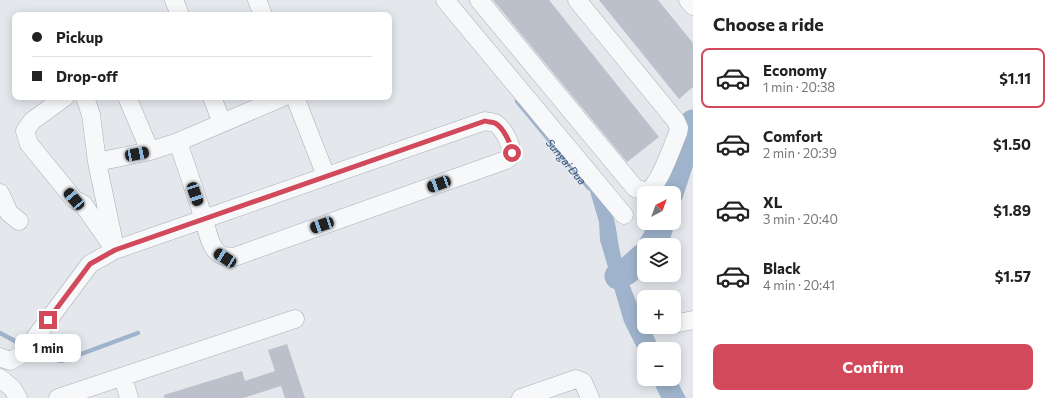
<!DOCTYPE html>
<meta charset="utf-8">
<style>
:root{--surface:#fff;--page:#f2f2f2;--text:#222;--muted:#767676;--line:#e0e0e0;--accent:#d1495b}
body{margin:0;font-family:Commissioner,sans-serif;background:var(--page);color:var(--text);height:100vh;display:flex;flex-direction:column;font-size:15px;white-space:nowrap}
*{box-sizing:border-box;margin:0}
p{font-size:13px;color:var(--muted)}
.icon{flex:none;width:22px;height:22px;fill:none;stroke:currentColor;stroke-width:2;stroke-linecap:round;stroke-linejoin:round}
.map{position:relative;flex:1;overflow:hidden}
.details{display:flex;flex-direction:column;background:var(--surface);width:360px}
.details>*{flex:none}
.guide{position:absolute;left:12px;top:12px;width:380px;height:88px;border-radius:8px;box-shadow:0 2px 10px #0003;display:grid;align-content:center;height:88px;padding:0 20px;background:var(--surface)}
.needle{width:26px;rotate:41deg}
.buttons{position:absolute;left:637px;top:186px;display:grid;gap:8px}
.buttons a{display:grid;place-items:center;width:44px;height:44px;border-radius:8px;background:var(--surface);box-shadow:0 2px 10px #0003;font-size:20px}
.end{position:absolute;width:18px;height:18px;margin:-9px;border:5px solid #d1495b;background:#fff;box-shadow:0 0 0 2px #fff}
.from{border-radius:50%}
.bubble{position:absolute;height:28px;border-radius:8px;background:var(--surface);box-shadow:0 2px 10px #0003;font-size:13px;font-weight:700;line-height:28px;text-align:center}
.car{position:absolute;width:12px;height:24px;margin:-12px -6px;border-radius:5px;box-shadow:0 0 3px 1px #0007;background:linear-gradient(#222 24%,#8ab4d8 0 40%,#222 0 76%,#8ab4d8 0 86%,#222 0)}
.guide b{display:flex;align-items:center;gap:14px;height:38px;font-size:15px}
.guide b+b{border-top:1px solid var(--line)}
.guide i{width:10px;height:10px;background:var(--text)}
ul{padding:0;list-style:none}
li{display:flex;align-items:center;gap:12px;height:60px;margin:0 8px 6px;padding:0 12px;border:2px solid transparent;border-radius:8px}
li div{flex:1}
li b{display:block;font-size:15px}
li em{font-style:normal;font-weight:700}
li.on{border-color:var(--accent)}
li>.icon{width:36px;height:36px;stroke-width:1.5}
h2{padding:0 20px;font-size:18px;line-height:48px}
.action{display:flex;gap:8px;margin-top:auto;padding:8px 20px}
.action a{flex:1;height:46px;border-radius:8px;background:var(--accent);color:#fff;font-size:16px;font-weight:700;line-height:46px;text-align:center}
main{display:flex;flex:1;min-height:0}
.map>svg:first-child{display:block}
</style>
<main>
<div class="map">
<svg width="693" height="398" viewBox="0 0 693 398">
<rect width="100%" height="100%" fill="#e4e7ec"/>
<path fill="#9fb4cc" d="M589,188C620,203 614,233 622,260C627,280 635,300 644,318V327H649L660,349H644V362L624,322L600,240L599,222Z
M674,375L686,398H661L652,379H674Z"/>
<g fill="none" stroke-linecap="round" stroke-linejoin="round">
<g stroke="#9fb4cc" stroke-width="4.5">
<path id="s1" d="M517,101L589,188"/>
<path d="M0,333L15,341"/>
<path d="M44,357L62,361L138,333"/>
</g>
<path stroke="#9fb4cc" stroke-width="27" d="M670,193L693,123
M652,245L656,239L661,223
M618,276L626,272L644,256"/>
</g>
<path fill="#bbc0ca" d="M493,0H549L659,137L627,162Z
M599,0H658L693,43V87L679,99Z
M287,344L305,398H285L281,386L243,398H164V395L242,371L245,381L275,371L268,350Z"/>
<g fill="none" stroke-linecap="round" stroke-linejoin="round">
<defs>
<path id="minor" d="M174,0L180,15
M257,0L263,15
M445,0L624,215
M479,0L635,188L646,192C659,187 672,147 678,133L679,128L676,121L577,0
M688,0L693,6
M65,97L32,121L25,131L29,144L74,199L83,204L115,250
M85,97L91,115L97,162L114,243
M127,97L150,151
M212,97L222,123
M295,97L326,176
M97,162L150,151L178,142L283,97
M0,193L9,213L19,221
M674,324L693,320
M0,357L10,361L23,354L90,264L115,250L204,219C209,237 211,259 234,257L506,160L510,157C514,147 504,129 495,123C492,122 488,122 485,121L204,219L178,142
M123,377L129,398
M0,378L12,388L18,398
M58,398L295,319
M521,398L576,379L583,382L590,398"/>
</defs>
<use href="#minor" stroke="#a9aeb7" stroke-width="19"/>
<use href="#minor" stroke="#f7f8fa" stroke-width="18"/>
</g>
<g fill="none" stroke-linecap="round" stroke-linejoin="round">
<path stroke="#d1495b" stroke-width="5" d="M48,320L90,264L115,250L485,121C488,122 492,122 495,123C504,128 511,144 512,153"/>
</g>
<g text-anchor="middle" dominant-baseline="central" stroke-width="3.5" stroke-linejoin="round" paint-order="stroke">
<g font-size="11" font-style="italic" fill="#34527a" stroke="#f4f6f9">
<text stroke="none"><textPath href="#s1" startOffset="78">Sungai Dua</textPath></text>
</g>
</g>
</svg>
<div class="buttons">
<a><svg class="needle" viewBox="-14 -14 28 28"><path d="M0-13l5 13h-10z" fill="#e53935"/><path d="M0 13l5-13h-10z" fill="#767676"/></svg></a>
<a><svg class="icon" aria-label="layers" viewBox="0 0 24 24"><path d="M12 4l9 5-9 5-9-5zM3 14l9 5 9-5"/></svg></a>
<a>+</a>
<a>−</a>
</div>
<i class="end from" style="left:512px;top:153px"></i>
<i class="end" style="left:48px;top:320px"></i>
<div class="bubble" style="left:15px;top:334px;width:66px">1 min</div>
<i class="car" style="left:137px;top:154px;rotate:79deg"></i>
<i class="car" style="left:439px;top:184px;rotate:250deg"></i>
<i class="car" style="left:195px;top:194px;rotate:161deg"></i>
<i class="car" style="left:74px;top:199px;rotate:320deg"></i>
<i class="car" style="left:322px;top:225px;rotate:251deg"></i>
<i class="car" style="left:225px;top:258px;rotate:303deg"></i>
<div class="guide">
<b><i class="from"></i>Pickup</b>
<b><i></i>Drop-off</b>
</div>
</div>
<section class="details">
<h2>Choose a ride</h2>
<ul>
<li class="on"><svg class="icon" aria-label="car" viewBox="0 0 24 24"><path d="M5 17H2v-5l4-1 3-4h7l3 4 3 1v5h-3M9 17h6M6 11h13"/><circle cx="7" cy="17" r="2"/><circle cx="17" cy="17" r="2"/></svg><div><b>Economy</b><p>1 min · 20:38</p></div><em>$1.11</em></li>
<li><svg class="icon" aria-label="car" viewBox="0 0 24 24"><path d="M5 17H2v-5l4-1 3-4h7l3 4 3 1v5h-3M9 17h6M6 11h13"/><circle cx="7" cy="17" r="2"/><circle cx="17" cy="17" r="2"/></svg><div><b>Comfort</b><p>2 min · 20:39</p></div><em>$1.50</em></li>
<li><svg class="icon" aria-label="car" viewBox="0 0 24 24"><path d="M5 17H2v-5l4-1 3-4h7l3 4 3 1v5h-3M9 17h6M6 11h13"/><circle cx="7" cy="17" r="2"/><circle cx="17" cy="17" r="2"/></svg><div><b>XL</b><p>3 min · 20:40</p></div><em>$1.89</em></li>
<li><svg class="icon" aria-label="car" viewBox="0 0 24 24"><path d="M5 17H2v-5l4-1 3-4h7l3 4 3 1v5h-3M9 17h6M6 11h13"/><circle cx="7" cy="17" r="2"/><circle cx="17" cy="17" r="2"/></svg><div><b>Black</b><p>4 min · 20:41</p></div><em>$1.57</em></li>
</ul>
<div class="action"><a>Confirm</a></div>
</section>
</main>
